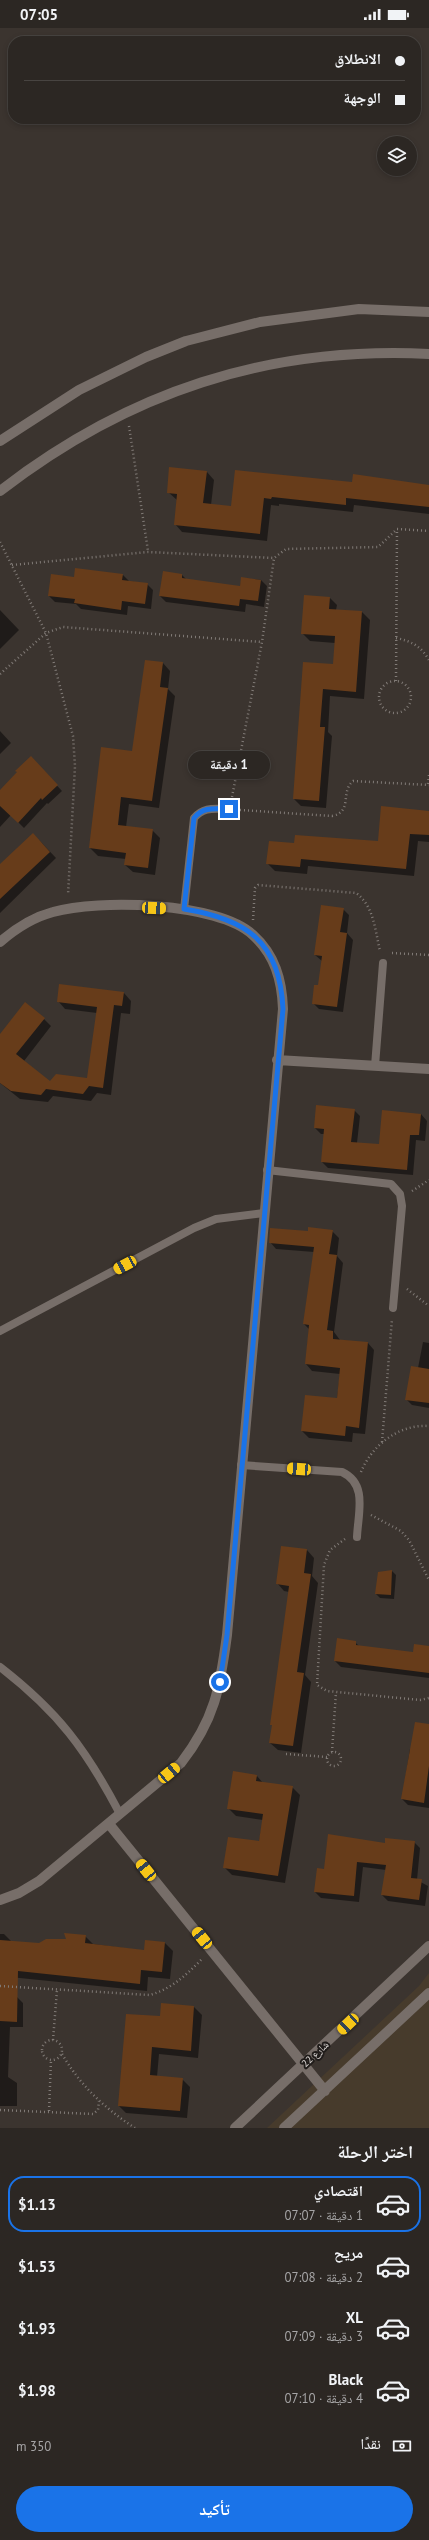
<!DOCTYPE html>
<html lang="ar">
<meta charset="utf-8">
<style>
:root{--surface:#2c2723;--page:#342f2b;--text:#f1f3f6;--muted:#a6a5a6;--line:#484441;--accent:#1a73e8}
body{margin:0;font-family:"PT Sans","Noto Naskh Arabic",sans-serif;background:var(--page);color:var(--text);direction:rtl;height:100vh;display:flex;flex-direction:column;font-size:15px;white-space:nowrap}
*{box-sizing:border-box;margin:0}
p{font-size:13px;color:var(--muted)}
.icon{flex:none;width:22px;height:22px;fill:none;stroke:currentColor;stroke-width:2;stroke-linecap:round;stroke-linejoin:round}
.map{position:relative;height:2100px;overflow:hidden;direction:ltr}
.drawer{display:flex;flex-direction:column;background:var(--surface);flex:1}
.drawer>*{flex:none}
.banner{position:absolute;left:8px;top:8px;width:413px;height:88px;border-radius:16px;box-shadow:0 2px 6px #0003,0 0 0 1px var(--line);direction:rtl;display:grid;align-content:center;height:88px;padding:0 16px;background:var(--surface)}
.tools{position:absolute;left:377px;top:108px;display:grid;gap:8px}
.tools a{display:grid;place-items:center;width:40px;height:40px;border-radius:50%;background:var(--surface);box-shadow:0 2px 6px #0003,0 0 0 1px var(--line);font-size:20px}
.end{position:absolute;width:18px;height:18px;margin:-9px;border:5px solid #1a73e8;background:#fff;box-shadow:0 0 0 2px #fff}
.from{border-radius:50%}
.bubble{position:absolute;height:28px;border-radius:14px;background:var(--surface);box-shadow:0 2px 6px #0003,0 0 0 1px var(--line);font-size:13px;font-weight:800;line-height:28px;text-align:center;direction:rtl}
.car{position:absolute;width:12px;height:24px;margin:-12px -6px;border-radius:5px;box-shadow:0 0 3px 1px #0007;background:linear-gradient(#f5c518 24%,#345 0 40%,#f5c518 0 76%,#345 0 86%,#f5c518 0)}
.banner b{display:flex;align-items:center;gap:14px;height:38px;font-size:15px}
.banner b+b{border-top:1px solid var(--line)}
.banner i{width:10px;height:10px;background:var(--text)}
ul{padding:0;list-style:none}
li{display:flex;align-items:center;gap:12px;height:56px;margin:0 8px 6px;padding:0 8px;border:2px solid transparent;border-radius:16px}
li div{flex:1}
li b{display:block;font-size:15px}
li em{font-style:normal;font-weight:800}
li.active{border-color:var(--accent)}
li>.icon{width:36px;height:36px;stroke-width:1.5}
h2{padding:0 16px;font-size:18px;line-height:48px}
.pay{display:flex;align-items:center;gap:10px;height:44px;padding:0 16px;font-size:15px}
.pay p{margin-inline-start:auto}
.action{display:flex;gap:8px;margin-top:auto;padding:8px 16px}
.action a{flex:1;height:46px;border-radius:24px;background:var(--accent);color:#fff;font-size:16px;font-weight:800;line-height:46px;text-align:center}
.status{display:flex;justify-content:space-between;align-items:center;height:28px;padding:0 20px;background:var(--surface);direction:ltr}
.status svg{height:11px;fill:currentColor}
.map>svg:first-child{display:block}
</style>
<div class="status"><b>07:05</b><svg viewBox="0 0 49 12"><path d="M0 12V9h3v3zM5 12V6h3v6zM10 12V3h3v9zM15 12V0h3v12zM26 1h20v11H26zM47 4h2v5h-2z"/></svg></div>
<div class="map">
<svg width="429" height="2100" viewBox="0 0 429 2100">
<rect width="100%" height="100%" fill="#3b342f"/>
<path fill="#473b2c" d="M429,1945V2100H267L419,1958Z"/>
<path fill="#0007" d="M236,443L353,455V447L429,458V486L354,477L353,484L279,476V478L271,477L267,513L182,504L175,496L177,472L168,464L207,444L214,452L211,477L232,479Z
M123,547L129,553L147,556L153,562L151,581L128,578L127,587L81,581L76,576L55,574L49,568Z
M182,547L187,552L240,559L242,550L261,552L267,558L264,579L246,576L245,584L166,574L160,568Z
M329,569L337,577L336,582L362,584L370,592L364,671L330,668L328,704L332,708L326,780L301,778L294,771L304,635L334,637L335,615L310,613L302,605Z
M0,582L19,602L0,621Z
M163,635L170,643L168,661L175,668L159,780L129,776L126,799L152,802L160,810L155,847L133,844L125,837L126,831L98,828L90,820L133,724Z
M0,703L11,715L0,726Z
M36,735L62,763L48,776L47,775L24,800L11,787L0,799V764L18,744Z
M429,784V814L418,813L414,848L308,838L307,846L275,843L268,836L295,816L378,814Z
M39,812L56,830L0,885V837Z
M343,881L349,887L347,905L353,912L343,984L319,981L313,975L319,958L322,933L315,927Z
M124,965L131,973L130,986L121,985L111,1067L97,1065L91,1073L53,1068L48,1074L20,1071L0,1055V1008L44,991L51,998L24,1033L51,1055L88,1051L97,985L65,981L58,973Z
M354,1082L360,1088L357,1115L380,1118L421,1086L427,1093L425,1113L416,1112L413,1147L328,1140L322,1134L325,1106H321L315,1100Z
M332,1203L339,1210L337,1228L343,1235L334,1304L340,1312L368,1315L374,1322L365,1406L353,1405L352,1414L309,1410L302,1403L337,1371L340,1346L312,1343L306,1336L309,1301L304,1296L314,1224L276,1221L270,1214L309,1204Z
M423,1314L429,1315V1380L412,1377L406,1371L418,1340Z
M307,1522L314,1530L312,1548L318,1555L305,1647L311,1654L301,1725L278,1722L270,1715L273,1698L271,1696L289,1564L284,1563L277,1555Z
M392,1543L396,1547L394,1571L380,1570L376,1566Z
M355,1614L360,1619L414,1625L429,1619V1650L341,1639L335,1633Z
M429,1697V1780L408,1777L402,1771L410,1721L412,1722Z
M257,1748L263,1755L292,1759L300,1767L285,1855L232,1847L224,1839L259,1814L263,1792L236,1788L228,1780Z
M414,1814L420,1820L417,1852L428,1858L425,1878L388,1873L382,1867L386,1842L363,1839L359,1874L321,1870L315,1864L325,1842L386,1816Z
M0,1906H4L12,1914L39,1916L85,1908L93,1916L145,1923L146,1913L165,1915L173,1923L170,1951L148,1949L147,1963L0,1948Z
M0,1968L17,1969L23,1975V1999H10L8,2049L17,2055V2078H0Z
M194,1979L202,1987L198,2030L159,2026L157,2049L182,2051L190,2059L187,2090L126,2085L119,2078L161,1989Z"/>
<path fill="#673c1a" d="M169,439L207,443L203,475L231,478L235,442L352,454L353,446L429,457V479L346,470V477L272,469L271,471L264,470L260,506L174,497L177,466L167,465Z
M75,540L123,546L122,552L148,555L145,576L122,573L121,582L74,575L75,571L48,568L51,546L74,549Z
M163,543L182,546V550L240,558L241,549L261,552L258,573L240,571L239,578L159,568Z
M304,567L330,569L329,581L362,583L356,664L323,661L320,699H325L319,773L293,771L303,634L333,636L335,608L301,606Z
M145,632L163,634L160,659L168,660L152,773L121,769L118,797L153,801L148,840L124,837L126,825L89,820L101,719L132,723Z
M31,728L58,757L42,772L41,770L18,795L0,778V762L17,744L15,743Z
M381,778L429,783V807L410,806L406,841L301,831L300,839L266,836L269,813L294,815L295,807L378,813Z
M33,805L50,824L0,871V836Z
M321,877L344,880L340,904L347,905L337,979L312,976L314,957H318L322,928L314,927Z
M59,956L124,964L122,978L114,977L103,1060L89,1058L83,1066L46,1061L41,1067L11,1063L0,1055V1006L25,974L45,990L16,1026L50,1053L56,1046L87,1050L97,979L57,974Z
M316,1077L355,1081L351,1114L379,1116L382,1082L421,1086L419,1107H410L407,1142L321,1134L324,1101L314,1100Z
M308,1199L333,1202L329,1226L337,1227L327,1302L333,1303V1311L368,1314L359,1400L346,1398L345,1408L301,1403L305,1367L337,1370L340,1340L305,1336L309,1297L303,1296L314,1219L269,1215L270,1200L308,1203Z
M411,1338L429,1341V1375L405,1372Z
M281,1518L307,1521L304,1545L311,1546L297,1644L304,1645L293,1718L269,1715L272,1697H270L289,1558L276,1556Z
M392,1542L391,1567L375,1566L378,1544Z
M337,1610L356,1613V1617L413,1624L414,1616L429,1618V1645L334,1633Z
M415,1694L429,1696V1738L424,1775L401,1771Z
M233,1743L257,1747L256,1753L293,1758L278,1848L223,1840L228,1809L259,1813L263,1786L227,1781Z
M328,1806L385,1815V1810L415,1813L411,1850L422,1851L419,1872L381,1867L386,1837L357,1834L354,1868L314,1864L317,1840L324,1841Z
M64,1905L86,1907L85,1915L144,1922L145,1912L165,1914L162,1944L141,1942L140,1956L18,1943L17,1994L0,1993V1912L39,1915L46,1911H66Z
M161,1975L194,1978L191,2023L152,2019L150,2047L183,2050L180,2083L118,2078L126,1986L160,1988Z"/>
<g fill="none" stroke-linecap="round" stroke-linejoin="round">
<path stroke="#817b77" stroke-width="2.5" stroke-dasharray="1 3" stroke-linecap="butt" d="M129,398L148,523
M0,514L46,605L73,708L75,738L68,867
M12,537L148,524L274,530L286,521L378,519L397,501L429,503
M396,610C411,613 421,618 429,632
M0,646L46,605L63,599L262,614
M396,653L397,501
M379 669a16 16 0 1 1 32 0a16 16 0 1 1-32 0Z
M428,756L429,747
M232,769L262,614L274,530
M240,782L332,788C353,784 340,764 353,753L429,757
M253,892L255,860L258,857L356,865C374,878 375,902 380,923
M392,925L429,927
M412,1163L429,1152
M407,1261L429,1278
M382,1414L392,1291
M361,1444C372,1417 399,1396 429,1398
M371,1487L401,1503L409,1512L429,1552
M345,1511L330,1522L324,1537L317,1657L327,1663L420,1672L429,1670
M327 1731a7 7 0 1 1 14 0a7 7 0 1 1-14 0Z
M332,1724L336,1664
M286,1726L327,1729
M0,1958L150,1967C173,1960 186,1947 202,1931
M53,2012L57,1962
M42 2022a10 10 0 1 1 20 0a10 10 0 1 1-20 0Z
M62,2026C80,2057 104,2080 135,2100
M0,2082L93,2086L98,2082L99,2073
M49,2083L51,2032"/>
<path stroke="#776e69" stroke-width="8" d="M184,881L194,790C204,778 215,781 229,781
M375,1038L383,935
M267,1142L391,1156L400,1166L402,1178L393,1280
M0,1303L194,1200L216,1191L264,1185
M241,1437L342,1444C368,1456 358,1485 357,1509
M0,1639C58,1684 86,1721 120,1786"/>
<path stroke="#776e69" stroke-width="10" d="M0,914C15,901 34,889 53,884C98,871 218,874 253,907C275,927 282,952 283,981L227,1607C220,1660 215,1691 181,1735L39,1853L19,1865L0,1872
M277,1032L429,1041
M109,1796L325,2063
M235,2100L429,1918
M284,2100L429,1965"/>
<path stroke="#776e69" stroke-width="10" d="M0,413L79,362L146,329L186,313L260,294L359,281L429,284
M0,463C128,364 267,318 429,326"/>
</g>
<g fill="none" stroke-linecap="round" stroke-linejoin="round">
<path stroke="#1a73e8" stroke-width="5" d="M220,1654L227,1607L283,981C280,913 246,891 184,881L194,790C204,778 215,781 229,781"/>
</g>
<g text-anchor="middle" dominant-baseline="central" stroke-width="4" stroke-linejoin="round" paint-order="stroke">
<g font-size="10" fill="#e3dedb" stroke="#201c1a">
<text transform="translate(315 2026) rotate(-43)">شارع 22</text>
</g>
</g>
</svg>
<div class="tools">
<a><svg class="icon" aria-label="layers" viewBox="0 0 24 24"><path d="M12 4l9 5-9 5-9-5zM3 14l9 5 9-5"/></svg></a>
</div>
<i class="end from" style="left:220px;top:1654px"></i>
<i class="end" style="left:229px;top:781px"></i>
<div class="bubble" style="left:188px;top:723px;width:82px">1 دقيقة</div>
<i class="car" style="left:154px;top:880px;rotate:93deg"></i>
<i class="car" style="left:125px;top:1237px;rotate:242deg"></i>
<i class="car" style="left:299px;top:1441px;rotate:274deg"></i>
<i class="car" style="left:169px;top:1745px;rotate:50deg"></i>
<i class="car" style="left:146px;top:1842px;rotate:321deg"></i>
<i class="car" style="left:202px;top:1910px;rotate:321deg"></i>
<i class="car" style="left:348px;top:1996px;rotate:227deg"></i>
<div class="banner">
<b><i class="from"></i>الانطلاق</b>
<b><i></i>الوجهة</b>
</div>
</div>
<section class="drawer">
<h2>اختر الرحلة</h2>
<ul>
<li class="active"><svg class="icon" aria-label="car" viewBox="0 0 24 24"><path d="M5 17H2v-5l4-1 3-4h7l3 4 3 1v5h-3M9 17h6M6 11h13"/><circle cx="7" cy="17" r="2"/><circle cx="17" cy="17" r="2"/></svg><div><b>اقتصادي</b><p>1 دقيقة · 07:07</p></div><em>$1.13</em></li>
<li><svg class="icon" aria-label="car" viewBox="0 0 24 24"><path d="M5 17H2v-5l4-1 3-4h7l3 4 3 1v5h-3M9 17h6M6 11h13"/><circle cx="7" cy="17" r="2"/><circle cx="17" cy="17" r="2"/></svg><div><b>مريح</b><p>2 دقيقة · 07:08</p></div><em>$1.53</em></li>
<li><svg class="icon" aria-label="car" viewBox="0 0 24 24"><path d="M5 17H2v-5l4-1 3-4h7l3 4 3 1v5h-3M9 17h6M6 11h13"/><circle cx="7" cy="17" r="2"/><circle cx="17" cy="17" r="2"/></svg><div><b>XL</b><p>3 دقيقة · 07:09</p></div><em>$1.93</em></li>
<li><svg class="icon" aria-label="car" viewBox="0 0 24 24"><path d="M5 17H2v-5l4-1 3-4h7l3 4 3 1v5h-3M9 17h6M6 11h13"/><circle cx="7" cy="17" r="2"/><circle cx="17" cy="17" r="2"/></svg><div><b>Black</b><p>4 دقيقة · 07:10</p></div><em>$1.98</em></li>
</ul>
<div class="pay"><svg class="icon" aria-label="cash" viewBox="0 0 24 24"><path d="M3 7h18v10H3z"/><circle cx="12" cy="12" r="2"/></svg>نقدًا<p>350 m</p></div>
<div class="action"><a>تأكيد</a></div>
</section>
